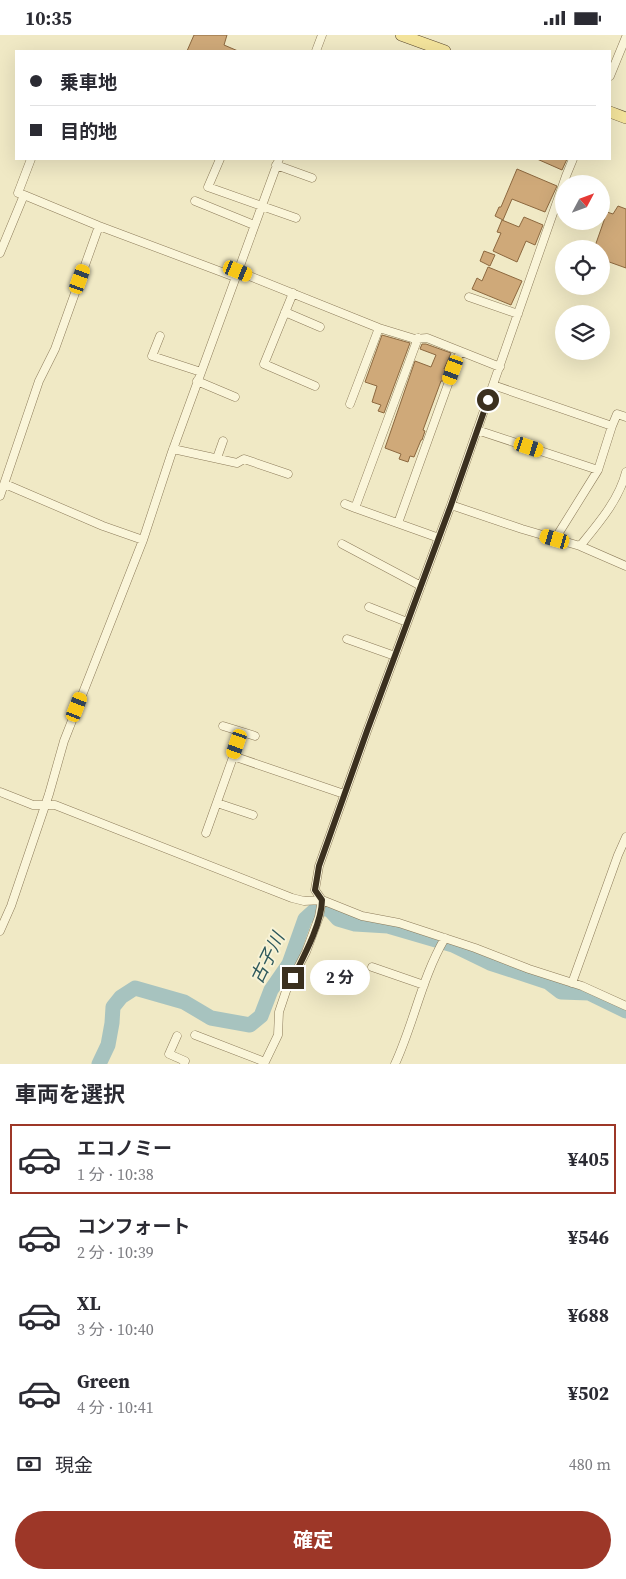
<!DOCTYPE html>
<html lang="ja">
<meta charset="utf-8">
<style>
:root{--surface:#fff;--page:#f2f2f3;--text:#2b2b33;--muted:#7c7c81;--line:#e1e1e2;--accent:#9d3728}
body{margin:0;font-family:"Source Serif 4","Noto Sans JP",serif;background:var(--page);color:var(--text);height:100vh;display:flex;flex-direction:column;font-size:19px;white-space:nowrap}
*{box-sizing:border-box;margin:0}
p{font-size:16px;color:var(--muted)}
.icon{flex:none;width:28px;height:28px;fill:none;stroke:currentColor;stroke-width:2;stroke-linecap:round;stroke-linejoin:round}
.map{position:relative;height:1029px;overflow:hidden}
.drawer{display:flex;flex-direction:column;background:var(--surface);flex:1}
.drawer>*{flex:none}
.guide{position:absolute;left:15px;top:15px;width:596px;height:110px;border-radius:0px;box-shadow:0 5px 20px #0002;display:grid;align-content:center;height:110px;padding:0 15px;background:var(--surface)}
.needle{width:32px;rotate:49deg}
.controls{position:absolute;left:555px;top:140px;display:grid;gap:10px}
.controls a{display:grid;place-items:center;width:55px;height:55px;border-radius:50%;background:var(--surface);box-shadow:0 5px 20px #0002;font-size:25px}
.end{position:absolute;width:22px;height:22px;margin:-11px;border:6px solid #3b301f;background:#fff;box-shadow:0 0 0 2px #fff}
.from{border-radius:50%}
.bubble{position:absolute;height:35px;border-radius:18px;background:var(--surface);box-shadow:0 5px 20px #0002;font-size:16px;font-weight:700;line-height:35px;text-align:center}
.car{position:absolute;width:15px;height:30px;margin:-15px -8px;border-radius:6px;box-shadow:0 0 4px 1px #0007;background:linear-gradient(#f5c518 24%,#345 0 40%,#f5c518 0 76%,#345 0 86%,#f5c518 0)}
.guide b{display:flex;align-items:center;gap:18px;height:48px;font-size:19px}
.guide b+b{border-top:1px solid var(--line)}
.guide i{width:12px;height:12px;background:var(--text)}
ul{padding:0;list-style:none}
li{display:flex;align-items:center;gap:15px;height:70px;margin:0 10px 8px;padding:0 5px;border:2px solid transparent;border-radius:0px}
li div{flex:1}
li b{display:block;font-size:19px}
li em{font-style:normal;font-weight:700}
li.active{border-color:var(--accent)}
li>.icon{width:45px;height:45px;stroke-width:1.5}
h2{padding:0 15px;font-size:22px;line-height:60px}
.pay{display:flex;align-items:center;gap:12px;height:55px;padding:0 15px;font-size:19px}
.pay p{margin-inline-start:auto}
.primary-button{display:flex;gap:10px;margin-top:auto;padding:10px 15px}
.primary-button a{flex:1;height:58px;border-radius:30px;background:var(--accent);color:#fff;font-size:20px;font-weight:700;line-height:58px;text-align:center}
.status{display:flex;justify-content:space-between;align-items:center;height:35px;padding:0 25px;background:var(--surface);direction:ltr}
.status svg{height:14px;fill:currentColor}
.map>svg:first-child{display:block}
</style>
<div class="status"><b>10:35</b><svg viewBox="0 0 49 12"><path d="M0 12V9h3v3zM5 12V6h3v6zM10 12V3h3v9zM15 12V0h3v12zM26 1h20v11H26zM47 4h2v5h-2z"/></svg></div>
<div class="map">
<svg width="626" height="1029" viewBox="0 0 626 1029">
<rect width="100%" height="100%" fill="#f0e9c5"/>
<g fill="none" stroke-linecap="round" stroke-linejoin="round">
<path stroke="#a7c3bf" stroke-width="15" d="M99,1029L108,1010L112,988L113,972L121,962L135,953L184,967L211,983L250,990L261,981L271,955L289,929L305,884L316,874H329L338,884L355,889L388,891L453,910L490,928L548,947L561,957L589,958L626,976"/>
</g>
<path fill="#cfa979" stroke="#8c683f" d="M194,0H227L224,10L238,16H187Z
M537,124H567L562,135Z
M517,134L557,151L545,177L512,164L503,185L495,181L499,172H501Z
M618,171L626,174V233L601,224V214H594L607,177L613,179Z
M524,182L543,190L535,210L526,206L517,227L493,216L501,198L497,197L502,185L519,192Z
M484,216L495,220L490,231L480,226Z
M488,232L522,246L511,270L472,254L477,243L482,246Z
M382,300L410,308L384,378L378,376L381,370L372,367L377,351L365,347Z
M422,309H426L451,318L444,334L447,335L445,342L443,346H441L423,395L425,396L422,405H421L414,422L410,421L408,427L399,424L401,419L385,413L415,326L431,332L436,320L420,314Z"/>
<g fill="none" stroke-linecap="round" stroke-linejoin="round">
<defs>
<path id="street" d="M316,16L322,0
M610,41L626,2
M220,124L208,152L296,183
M276,130L312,143
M24,160L18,158L31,124
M195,166L254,190
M0,218L24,160L99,191L235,242
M237,236L379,293L415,304L427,303L500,332
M293,258L264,329L315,351
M469,262L518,279
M285,277L320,292
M160,301L152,321L201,337
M418,303L355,473L439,503
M197,346L235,362
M493,350L612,391L617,379L626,382
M350,369L379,293
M477,395L598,435
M173,414L237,428L244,424L288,439
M217,423L223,406
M5,449L103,491L143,505
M0,461L39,346L55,314L99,191
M345,469L355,473
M451,470L522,494L580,511L626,531
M398,488L460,316
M555,504L598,435L612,391
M342,509L421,551
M580,511C598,489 619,465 626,437
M369,572L407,587
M347,604L395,621
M223,691L255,701
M233,721L344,759
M0,757L33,770H55L292,863L304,866L322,865L362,881L399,888L475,913L529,934L582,951L626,971
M217,768L253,780
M206,798L242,697
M0,896L11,871L49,759L64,706L143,505L172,417L279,124
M372,932L424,950
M572,948L618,820L626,802
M195,1000L265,1027
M177,1001L169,1019L185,1026L184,1029
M264,1029L278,1000L279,977L286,956L306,917L319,882L322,865L315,855L319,831L367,696L451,470L566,141L573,124
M395,1029C414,988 422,942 445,903"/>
<path id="primary" d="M401,0L445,16
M610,77L626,83"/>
</defs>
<use href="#street" stroke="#8c7b5a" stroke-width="9"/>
<use href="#primary" stroke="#5a482e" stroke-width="12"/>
<use href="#street" stroke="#faf5d9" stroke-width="8"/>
<use href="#primary" stroke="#f4e49c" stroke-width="11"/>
</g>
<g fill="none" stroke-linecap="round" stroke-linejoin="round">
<path stroke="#3b301f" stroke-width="6" d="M293,943C303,923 322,888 322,865L315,855L319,831L367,696L451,470L488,365"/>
</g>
<g text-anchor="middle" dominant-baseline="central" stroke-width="4" stroke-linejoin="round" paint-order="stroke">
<g font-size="18" font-style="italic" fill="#2d585c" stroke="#f7f2d5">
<text transform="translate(267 923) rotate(-64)">古子川</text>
</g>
</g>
</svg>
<div class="controls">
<a><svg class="needle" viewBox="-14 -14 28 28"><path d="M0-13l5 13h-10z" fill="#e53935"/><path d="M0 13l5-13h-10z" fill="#7c7c81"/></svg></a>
<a><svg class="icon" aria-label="locate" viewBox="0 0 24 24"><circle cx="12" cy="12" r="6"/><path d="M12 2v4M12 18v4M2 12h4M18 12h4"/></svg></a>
<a><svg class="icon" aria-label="layers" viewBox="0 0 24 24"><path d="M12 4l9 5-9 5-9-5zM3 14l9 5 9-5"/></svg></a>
</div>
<i class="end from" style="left:488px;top:365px"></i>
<i class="end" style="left:293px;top:943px"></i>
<div class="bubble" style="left:310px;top:925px;width:60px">2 分</div>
<i class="car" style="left:238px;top:236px;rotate:112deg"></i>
<i class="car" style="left:80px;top:244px;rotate:20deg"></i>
<i class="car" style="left:453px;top:335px;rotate:200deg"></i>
<i class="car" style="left:529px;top:412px;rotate:108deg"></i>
<i class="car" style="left:555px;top:504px;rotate:286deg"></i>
<i class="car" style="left:77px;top:672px;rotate:21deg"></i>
<i class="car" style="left:237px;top:709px;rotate:199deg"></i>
<div class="guide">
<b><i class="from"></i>乗車地</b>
<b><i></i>目的地</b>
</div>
</div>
<section class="drawer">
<h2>車両を選択</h2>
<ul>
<li class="active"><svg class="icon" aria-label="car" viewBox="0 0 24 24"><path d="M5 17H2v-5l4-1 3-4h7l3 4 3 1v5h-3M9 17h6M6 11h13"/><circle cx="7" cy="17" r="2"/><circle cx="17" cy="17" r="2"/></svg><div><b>エコノミー</b><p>1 分 · 10:38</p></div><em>¥405</em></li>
<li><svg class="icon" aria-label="car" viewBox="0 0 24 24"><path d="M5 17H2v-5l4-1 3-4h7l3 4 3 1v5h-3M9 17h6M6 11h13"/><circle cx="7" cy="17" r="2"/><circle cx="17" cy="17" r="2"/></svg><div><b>コンフォート</b><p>2 分 · 10:39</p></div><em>¥546</em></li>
<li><svg class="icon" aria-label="car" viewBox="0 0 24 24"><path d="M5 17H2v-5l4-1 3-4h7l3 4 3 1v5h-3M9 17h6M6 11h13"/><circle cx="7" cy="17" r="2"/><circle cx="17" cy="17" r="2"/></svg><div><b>XL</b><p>3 分 · 10:40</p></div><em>¥688</em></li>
<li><svg class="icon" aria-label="car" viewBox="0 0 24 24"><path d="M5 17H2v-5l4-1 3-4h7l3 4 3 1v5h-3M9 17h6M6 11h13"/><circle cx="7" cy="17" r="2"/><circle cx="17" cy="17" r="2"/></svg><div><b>Green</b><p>4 分 · 10:41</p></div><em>¥502</em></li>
</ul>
<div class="pay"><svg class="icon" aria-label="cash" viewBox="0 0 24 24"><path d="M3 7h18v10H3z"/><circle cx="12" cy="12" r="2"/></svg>現金<p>480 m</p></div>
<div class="primary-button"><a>確定</a></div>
</section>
